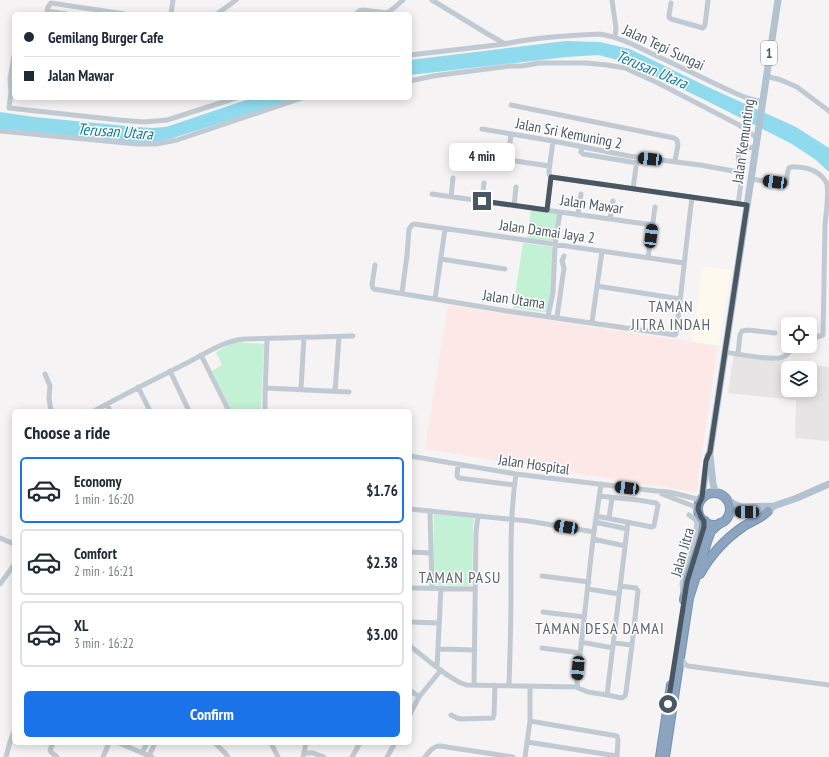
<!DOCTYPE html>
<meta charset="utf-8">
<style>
:root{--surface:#fff;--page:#f6f6f7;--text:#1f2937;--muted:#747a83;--line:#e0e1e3;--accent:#1a73e8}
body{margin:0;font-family:"PT Sans Narrow",sans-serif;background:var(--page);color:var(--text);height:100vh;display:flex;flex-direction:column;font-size:15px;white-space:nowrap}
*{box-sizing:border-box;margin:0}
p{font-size:13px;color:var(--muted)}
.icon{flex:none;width:22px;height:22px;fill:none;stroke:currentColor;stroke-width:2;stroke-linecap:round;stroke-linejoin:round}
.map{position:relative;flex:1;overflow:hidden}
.sheet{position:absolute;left:12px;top:409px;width:400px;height:336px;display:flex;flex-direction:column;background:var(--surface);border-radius:6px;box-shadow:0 2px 10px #0003}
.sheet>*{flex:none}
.hud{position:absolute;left:12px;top:12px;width:400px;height:88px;border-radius:6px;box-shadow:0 2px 10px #0003;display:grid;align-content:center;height:88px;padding:0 12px;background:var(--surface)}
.fabs{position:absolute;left:781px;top:317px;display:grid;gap:8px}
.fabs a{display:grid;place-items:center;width:36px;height:36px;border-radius:6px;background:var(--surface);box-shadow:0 2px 10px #0003;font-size:20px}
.end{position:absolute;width:18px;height:18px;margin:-9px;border:5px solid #4a5661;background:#fff;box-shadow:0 0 0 2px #fff}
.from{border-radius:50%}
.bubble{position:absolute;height:28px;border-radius:6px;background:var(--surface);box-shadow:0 2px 10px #0003;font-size:13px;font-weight:600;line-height:28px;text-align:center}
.car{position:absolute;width:12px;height:24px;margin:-12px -6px;border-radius:5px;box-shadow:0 0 3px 1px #0007;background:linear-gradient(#222 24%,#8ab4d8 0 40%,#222 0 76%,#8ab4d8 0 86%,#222 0)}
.hud b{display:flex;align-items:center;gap:14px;height:38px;font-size:15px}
.hud b+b{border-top:1px solid var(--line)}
.hud i{width:10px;height:10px;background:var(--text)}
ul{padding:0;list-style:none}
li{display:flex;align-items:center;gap:12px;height:66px;margin:0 8px 6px;padding:0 4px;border:2px solid var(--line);border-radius:6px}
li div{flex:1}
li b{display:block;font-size:15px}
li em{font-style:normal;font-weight:600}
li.active{border-color:var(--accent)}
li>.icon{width:36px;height:36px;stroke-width:1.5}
h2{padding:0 12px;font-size:18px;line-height:48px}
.primary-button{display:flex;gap:8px;margin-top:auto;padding:8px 12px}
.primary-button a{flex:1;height:46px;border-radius:6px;background:var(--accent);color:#fff;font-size:16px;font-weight:600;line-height:46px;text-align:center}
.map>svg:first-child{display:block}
</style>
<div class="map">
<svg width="829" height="757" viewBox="0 0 829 757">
<rect width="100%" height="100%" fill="#f5f3f3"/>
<path fill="#fdf9ef" d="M703,266L731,270L718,346L692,342Z"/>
<path fill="#e6e4e5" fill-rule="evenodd" d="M734,353L829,367V441L795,438L796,400L728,393ZM788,368H810V390H788Z"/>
<path fill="#fce8e6" d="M448,305L718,346L696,492L425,449Z"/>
<path fill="#c3f1d5" d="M531,210L559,214L555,242L527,238Z
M523,243L553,247L552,285L548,312H543L513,308Z
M235,342L264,344L261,406L262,411H232L212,371L222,365L216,352Z
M434,514L474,518L473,529L472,586L433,585Z"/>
<path fill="#90daee" d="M566,41L600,42L630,49L708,87L796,127L829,148V172L816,160L792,144L705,100L628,63L599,55L567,57L410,75V60Z
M252,98H299L173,138L155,142H138L33,132L0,129V112L34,117L137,127L152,128L166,127Z"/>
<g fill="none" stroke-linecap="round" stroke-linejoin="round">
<defs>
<path id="highway" d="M698 509a16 16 0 1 1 32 0a16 16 0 1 1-32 0Z
M700,574C711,554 725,539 744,526C752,521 762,518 768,511
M684,600L688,577L702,535L705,521
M660,757L671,685
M665,757L689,598L708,539L711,531L720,523"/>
</defs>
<use href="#highway" stroke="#7690ad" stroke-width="10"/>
<path stroke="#c1cad2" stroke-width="5" d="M432,0L486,33L505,44
M612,0L616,28L615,37
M671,3L669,15V17L671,19L703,28L705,25L708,0
M67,14L47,11L48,7L51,3L125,14
M171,14L173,0
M217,14L236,0
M356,14L359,11L363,10L387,13L394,8L403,0
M410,55L505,44C536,37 568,36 599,34C621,37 640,48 659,57C685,69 710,82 737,94L747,98L762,102
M14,56L10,79L11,92L9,108L119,120L144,122L167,120L236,98
M766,76L781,80L797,87L829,111
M410,81L433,76L510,66H522L539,63H587L607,65L625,68L658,83L739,125L757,138
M511,105L674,138L677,140L678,145L675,161
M482,129L553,141L629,156L700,165L739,172L742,175V177L738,204
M0,131L137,144H156L177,140L302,98
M553,141L549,171V174L551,177L747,205
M582,147L581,152L583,154L637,163
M462,153L549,166
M508,159L511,134
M739,172L738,151L742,149L755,147
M751,179L786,184C787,180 787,171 789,168C791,166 796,167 798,167C810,168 822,173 827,184C829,197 826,212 825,225L823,335L810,339
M633,189L637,160
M432,194L653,225
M451,197L453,178
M482,201L484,183
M514,206L516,187
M547,210L551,177
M578,215L581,194
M610,219L613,201
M648,258L655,207
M441,259L505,269
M375,265L372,285L373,288L374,289L507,311L675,335L676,334C682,289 686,243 692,198
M597,286L680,299
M402,293L407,255L409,229L412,225L414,224L684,263
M435,299L445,229
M548,316L553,293L555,245L560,212
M557,317L564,268L562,261L564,256
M592,322L602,251
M725,352C736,354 774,361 783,357C788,355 791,350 794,346
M738,354L740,335L742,331L748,330L775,333
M201,355L228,409
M170,371L189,411
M45,374L50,386L49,398L51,411
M138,387L150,411
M265,388L349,392
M301,389L304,337
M335,391L339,337
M107,404L110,411
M94,411C125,394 157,378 189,362C206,353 226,340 245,339L353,336
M265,411V395L267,339
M410,456L516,474L656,491L669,492L701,500
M458,465L457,476L459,478L514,485
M601,484L593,539L577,682L578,688L588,692L607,695L628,522
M662,494L693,506L701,517
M410,509L528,521L594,532
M430,511L432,588
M596,516L652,527L654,526L658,505L656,503L638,500L599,496
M609,518L612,498
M595,522L627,529
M0,538L14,544
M593,539L625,546
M410,552L431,553
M542,576L589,582
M0,584L14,565
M620,586L636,588L638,591L632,645
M410,588L475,589
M588,589L619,594
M683,594L682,584L693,545L697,524L696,520L689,515
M543,612L584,617
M410,622L439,623
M581,642L613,648
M410,646C422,655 453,683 467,685L578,687
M542,648L580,653
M439,649L475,650
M680,656L685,664L688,666L829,685
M437,667L441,588
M474,685L476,532L478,516
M509,685C510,655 511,624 511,593C511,554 510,514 516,474
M410,690L419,697
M607,695L622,698L625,696L626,692L632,645L614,643
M410,714L419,697L441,670
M451,715L457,718L461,719L493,718L494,715L495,685
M530,721L617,736L618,740L617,757
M527,742L617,756
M53,743L50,750L51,752L57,757
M119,743L152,757
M215,743L225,753L228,757
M271,743L278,757
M142,753L147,743
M304,753H313L324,757
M149,756L155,743
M6,757L10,742L14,732
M103,757L109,743
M303,757L306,743
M352,757L360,743
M387,757L395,743
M425,757C429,752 433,746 440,746L513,757
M525,757L530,721V687"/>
<path stroke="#b3c2d1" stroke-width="7" d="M710,455L713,484L716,493
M702,498L707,461L708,456L710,452L778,0
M727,499L734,504L742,507L774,506
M729,514L736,512H757L768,511L774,506L797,498L829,484"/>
<use href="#highway" stroke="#8ba5c1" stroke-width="8"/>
</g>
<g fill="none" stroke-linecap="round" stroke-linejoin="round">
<path stroke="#4a5661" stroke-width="5" d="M482,201L547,210L551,177L747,205L710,452L708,456L706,461L702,498L699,504L698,509L701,517L704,521V527L687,582L668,704"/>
</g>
<g text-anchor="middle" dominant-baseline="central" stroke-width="3" stroke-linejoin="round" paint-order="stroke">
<rect fill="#fff" stroke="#808990" stroke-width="1" x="761" y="41" width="16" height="24" rx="3"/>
<g font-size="14" font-weight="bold" fill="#4a5661">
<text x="769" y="53">1</text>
</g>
<g font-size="15" fill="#4a5661" stroke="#fff">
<text transform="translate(664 47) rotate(25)">Jalan Tepi Sungai</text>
<text transform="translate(569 133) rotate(11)">Jalan Sri Kemuning 2</text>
<text transform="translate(743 141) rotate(-82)">Jalan Kemunting</text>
<text transform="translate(592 204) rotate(8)">Jalan Mawar</text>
<text transform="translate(547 231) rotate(8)">Jalan Damai Jaya 2</text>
<text transform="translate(514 299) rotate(8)">Jalan Utama</text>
<text transform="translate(534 464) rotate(8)">Jalan Hospital</text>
<text transform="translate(682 552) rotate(-74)">Jalan Jitra</text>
</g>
<g font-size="16" font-style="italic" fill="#0c7c9b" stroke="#fff">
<text transform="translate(652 69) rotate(23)">Terusan Utara</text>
<text transform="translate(115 131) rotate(4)">Terusan Utara</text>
</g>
<g font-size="16" letter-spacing="1" fill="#5f6368" stroke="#fff">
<text x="671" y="306">TAMAN<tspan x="671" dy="18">JITRA INDAH</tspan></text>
<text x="460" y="577">TAMAN PASU</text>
<text x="600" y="628">TAMAN DESA DAMAI</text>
</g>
</g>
</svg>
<div class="fabs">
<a><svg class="icon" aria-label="locate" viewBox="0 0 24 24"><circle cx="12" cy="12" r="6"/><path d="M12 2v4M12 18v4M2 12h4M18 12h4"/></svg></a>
<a><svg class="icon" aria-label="layers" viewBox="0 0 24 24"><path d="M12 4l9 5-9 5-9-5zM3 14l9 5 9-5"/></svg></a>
</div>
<i class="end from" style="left:668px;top:704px"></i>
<i class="end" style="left:482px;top:201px"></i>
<div class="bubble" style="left:449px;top:143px;width:66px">4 min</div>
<i class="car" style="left:650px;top:159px;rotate:276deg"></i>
<i class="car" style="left:775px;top:182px;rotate:278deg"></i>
<i class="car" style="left:651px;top:236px;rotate:7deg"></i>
<i class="car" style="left:627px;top:488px;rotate:277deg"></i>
<i class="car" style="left:747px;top:512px;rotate:271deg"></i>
<i class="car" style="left:566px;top:527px;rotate:280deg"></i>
<i class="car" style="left:578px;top:668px;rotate:185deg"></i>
<div class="hud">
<b><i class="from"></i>Gemilang Burger Cafe</b>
<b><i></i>Jalan Mawar</b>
</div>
<section class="sheet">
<h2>Choose a ride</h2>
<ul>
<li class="active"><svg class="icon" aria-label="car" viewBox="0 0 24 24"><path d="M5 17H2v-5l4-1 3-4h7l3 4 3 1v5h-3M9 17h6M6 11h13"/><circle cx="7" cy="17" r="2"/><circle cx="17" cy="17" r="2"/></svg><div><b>Economy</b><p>1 min · 16:20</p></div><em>$1.76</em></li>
<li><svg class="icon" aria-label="car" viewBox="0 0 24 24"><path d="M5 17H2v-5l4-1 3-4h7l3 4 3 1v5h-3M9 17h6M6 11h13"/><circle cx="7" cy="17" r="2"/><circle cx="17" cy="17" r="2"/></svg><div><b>Comfort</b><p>2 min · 16:21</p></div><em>$2.38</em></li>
<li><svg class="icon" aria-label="car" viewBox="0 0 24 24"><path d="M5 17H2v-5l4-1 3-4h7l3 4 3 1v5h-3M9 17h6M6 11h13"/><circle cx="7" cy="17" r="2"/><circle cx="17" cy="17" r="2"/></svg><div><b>XL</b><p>3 min · 16:22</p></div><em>$3.00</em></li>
</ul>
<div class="primary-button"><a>Confirm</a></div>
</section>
</div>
